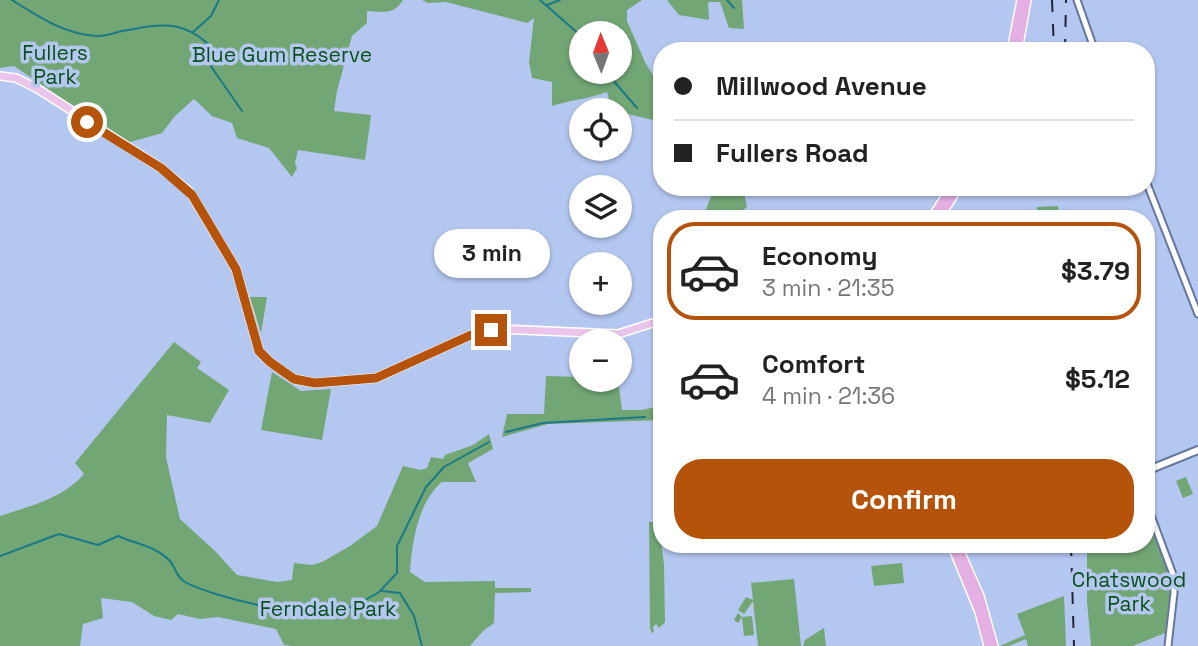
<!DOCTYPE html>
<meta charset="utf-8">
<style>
:root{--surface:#fff;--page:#f2f2f2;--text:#222;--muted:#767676;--line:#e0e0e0;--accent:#b45309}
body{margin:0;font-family:"Space Grotesk",sans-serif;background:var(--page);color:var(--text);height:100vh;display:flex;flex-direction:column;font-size:26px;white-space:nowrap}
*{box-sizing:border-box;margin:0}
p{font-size:23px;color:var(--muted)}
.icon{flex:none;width:38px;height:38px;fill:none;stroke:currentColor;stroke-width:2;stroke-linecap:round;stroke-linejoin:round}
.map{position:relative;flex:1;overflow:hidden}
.panel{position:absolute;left:653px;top:210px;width:502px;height:343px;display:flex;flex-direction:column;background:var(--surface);border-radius:28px;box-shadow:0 2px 5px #0004}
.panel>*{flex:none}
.guide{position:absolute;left:653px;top:42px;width:502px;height:154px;border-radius:28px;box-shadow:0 2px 5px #0004;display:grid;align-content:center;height:154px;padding:0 21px;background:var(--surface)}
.needle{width:46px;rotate:359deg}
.fabs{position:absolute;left:569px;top:21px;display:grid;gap:14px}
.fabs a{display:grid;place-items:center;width:63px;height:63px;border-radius:50%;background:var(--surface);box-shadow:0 2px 5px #0004;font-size:35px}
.end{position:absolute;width:32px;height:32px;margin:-16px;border:9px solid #b45309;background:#fff;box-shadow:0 0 0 4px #fff}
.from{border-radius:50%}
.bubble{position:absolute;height:49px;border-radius:24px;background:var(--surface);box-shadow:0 2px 5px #0004;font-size:23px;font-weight:800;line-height:49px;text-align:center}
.guide b{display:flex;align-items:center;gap:24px;height:66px;font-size:26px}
.guide b+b{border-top:2px solid var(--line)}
.guide i{width:18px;height:18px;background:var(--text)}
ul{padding:12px 0 0;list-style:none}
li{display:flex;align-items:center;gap:21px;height:98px;margin:0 14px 10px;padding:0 7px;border:4px solid transparent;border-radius:28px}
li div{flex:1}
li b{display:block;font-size:26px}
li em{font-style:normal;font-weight:800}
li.current{border-color:var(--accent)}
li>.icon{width:63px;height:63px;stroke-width:1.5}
.action{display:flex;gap:14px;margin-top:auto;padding:14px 21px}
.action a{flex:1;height:80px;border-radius:28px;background:var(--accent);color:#fff;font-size:28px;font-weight:800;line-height:80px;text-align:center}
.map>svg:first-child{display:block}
</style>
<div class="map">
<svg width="1198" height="646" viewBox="0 0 1198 646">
<rect width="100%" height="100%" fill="#b4c7f1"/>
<path fill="#72a675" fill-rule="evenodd" d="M0,0H403C394,15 383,12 367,11V23L352,36L337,91L334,111L371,115L365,160L298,150L295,163L297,168L292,177L269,148L237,138L232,123L212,116L194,99L175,116L162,133L127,143L14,66L0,68Z
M422,0H642L627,10V21L645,62L661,89V122L612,110L607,92C589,99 570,100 552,106V82L532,78L529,62L534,18L527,23L446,2L428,3ZM581,33H620V72H581Z
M667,0H742L744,29L729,28L720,2H708L709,20L679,15Z
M715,187H743L747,207C732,219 721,219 702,219Z
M1058,206L1059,219H1037V207Z
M250,297H267L261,333Z
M174,342L201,362L197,368L229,390L210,423L167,415L166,457L180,519L215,551L237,575L277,582L292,580L294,563L312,565L322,562L350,546L377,526L403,466L421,470L427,468L431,457L443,459L445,455L473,445L489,434L493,449L468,463L476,482H442C418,502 412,542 410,572L425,582L495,581V588H531V592L495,593L494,623L483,631L470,646H293L284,645L276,629L218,617L200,619L178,614L171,620L154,616L132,602L101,598L103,618L83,624L80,646H0V516C30,506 62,499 84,474L75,463Z
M272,372L301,391L331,389L322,440L261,430Z
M546,376L581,377V380H618L622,410H641L661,406V420L548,424L502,437L507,414H544Z
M1186,477L1193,494L1183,498L1176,481Z
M1146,515L1172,580L1165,633L1133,646H1091L1087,601V544H1146Z
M649,522H659L664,565L665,622L659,628L656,624L653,627L654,632L652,633L650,629Z
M902,563L904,583L874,586L871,566Z
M794,579L801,646H758L753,601L744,614L738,610L746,597L753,600L751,583Z
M1064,596L1066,646H1028L1026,639L1009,646H1000L1025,635L1017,614Z
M738,613L742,617L752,616L754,635L744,636L742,617L738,623L734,620Z
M824,628L826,646H803L805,640Z"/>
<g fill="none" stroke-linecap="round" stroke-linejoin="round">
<path stroke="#1b7987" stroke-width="2" d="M12,0C39,17 64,34 97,36C104,36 112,34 118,32C154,25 181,17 210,46V65L242,111
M540,0L581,36
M727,0L734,8
M547,5L560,0
M193,32L211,16L219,0
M606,72L637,108
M506,432L543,423L645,417
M0,556L59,534L98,545L118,536C136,544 156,546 170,561C176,568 176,577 185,582C212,597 312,621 341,611C349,608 372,597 379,592C384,587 391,579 397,573V546L426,487L444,467L489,442
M382,591L400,593L414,616L422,646"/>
<defs>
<path id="tertiary" d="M1077,0L1095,51
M1146,181L1198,314
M1146,502L1174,577V593L1168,646"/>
<path id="secondary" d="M1146,471L1198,450"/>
<path id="primary" d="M0,76L16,78L38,89L161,168L190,192L236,269L259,351L270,362L294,379L315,383L376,378L471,335L499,329L618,334L662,320"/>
<path id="trunk" d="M1011,51L1021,0
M1018,51L1027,0
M931,219L951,187
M939,219L959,187
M951,544L979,612L988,646
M957,544L980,596L994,646"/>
</defs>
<use href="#tertiary" stroke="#66779e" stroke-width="9"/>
<use href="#secondary" stroke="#66779e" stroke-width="10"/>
<use href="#primary" stroke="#fff" stroke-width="10"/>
<use href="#trunk" stroke="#fff" stroke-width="10"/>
<use href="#tertiary" stroke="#fff" stroke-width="5"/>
<use href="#secondary" stroke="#fff" stroke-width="6"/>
<use href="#primary" stroke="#ebc4eb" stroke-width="7"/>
<use href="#trunk" stroke="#e4b0e4" stroke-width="7"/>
<path stroke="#1f2639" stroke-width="2" stroke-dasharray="12 12" stroke-linecap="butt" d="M1052,0L1054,51
M1065,51L1066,0
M1071,544L1074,646"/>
</g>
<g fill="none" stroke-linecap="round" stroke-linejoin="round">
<path stroke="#b45309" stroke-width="9" d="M87,122L161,168L192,195L236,269L259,351L270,362L294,379L315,383L376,378L471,335L491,330"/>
</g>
<g text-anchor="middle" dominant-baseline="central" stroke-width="7" stroke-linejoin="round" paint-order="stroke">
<g font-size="21" fill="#095119" stroke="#b4c7f1">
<text x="55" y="52">Fullers<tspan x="55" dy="24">Park</tspan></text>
<text x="282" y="54">Blue Gum Reserve</text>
<text x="1129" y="579">Chatswood<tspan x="1129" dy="24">Park</tspan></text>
<text x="328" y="608">Ferndale Park</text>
</g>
</g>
</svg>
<div class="fabs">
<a><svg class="needle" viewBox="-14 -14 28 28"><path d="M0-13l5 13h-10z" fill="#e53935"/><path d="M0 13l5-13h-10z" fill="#767676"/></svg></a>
<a><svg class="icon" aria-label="locate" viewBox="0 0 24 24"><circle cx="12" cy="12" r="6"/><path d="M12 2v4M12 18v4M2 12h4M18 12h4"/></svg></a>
<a><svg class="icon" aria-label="layers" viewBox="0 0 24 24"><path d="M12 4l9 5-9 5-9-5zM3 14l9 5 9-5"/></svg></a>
<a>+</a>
<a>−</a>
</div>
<i class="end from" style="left:87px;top:122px"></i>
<i class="end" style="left:491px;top:330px"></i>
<div class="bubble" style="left:434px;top:229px;width:116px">3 min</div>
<div class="guide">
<b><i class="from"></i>Millwood Avenue</b>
<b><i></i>Fullers Road</b>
</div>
<section class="panel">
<ul>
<li class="current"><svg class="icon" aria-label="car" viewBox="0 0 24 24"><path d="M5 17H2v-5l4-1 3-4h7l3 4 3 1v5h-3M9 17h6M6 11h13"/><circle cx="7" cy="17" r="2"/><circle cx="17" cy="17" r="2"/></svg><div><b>Economy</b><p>3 min · 21:35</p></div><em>$3.79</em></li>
<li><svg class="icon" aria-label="car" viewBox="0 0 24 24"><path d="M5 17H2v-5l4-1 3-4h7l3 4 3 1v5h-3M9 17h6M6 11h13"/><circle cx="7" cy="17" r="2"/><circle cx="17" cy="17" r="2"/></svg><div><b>Comfort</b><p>4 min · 21:36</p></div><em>$5.12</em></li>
</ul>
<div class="action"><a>Confirm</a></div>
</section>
</div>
